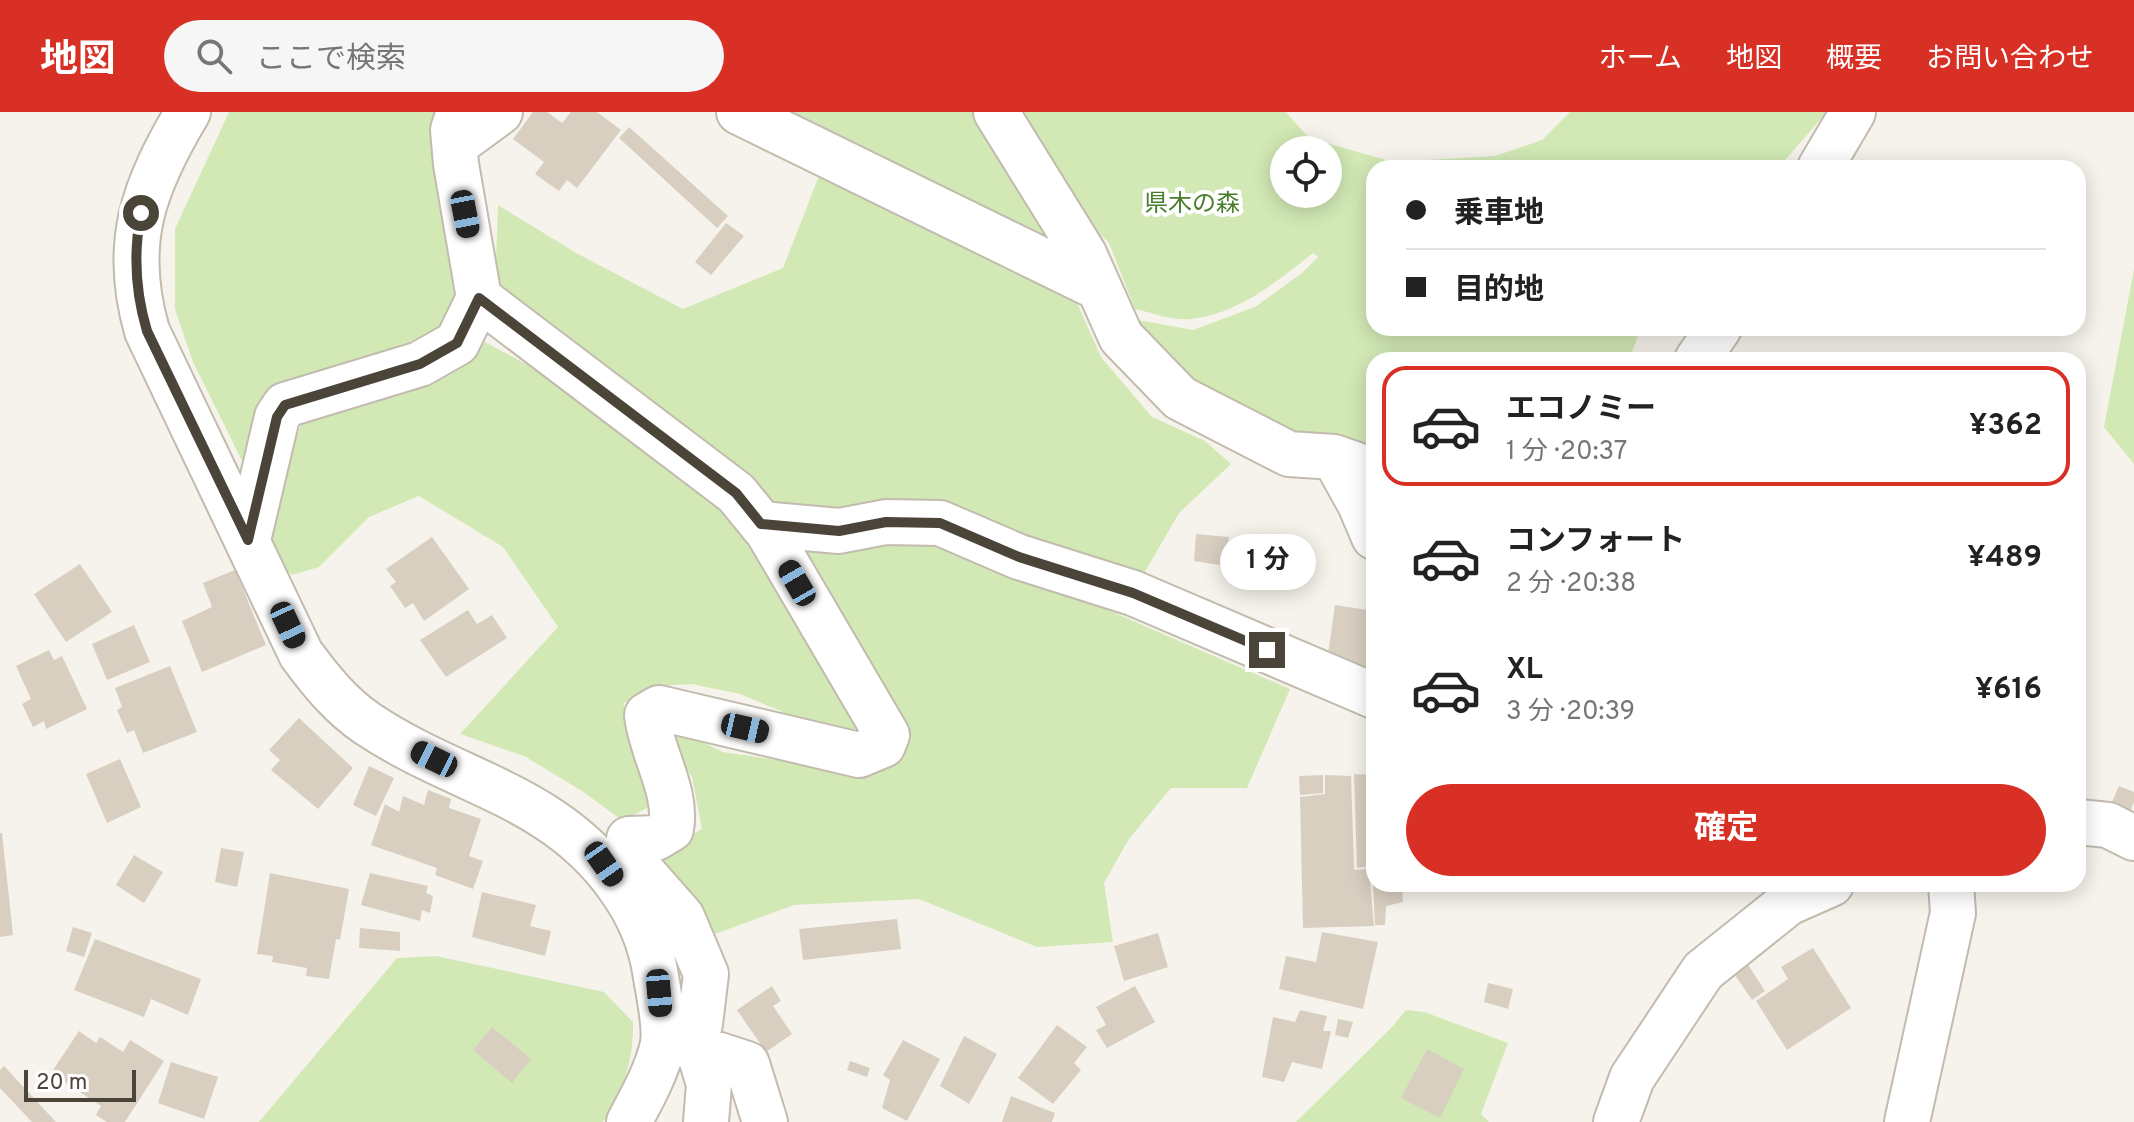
<!DOCTYPE html>
<html lang="ja">
<meta charset="utf-8">
<style>
:root{--surface:#fff;--page:#f6f6f6;--text:#222;--muted:#767676;--line:#e0e0e0;--accent:#d93025}
body{margin:0;font-family:Overpass,"Noto Sans JP",sans-serif;background:var(--page);color:var(--text);height:100vh;display:flex;flex-direction:column;font-size:30px;white-space:nowrap}
*{box-sizing:border-box;margin:0}
p{font-size:26px;color:var(--muted)}
.icon{flex:none;width:44px;height:44px;fill:none;stroke:currentColor;stroke-width:2;stroke-linecap:round;stroke-linejoin:round}
.map{position:relative;flex:1;overflow:hidden}
.sheet{position:absolute;left:1366px;top:240px;width:720px;height:540px;display:flex;flex-direction:column;background:var(--surface);border-radius:24px;box-shadow:0 4px 20px #0003}
.sheet>*{flex:none}
.guide{position:absolute;left:1366px;top:48px;width:720px;height:176px;border-radius:24px;box-shadow:0 4px 20px #0003;display:grid;align-content:center;height:176px;padding:0 40px;background:var(--surface)}
.tools{position:absolute;left:1270px;top:24px;display:grid;gap:16px}
.tools a{display:grid;place-items:center;width:72px;height:72px;border-radius:50%;background:var(--surface);box-shadow:0 4px 20px #0003;font-size:40px}
.scale{position:absolute;left:24px;bottom:20px;width:112px;box-sizing:border-box;padding-left:8px;border:4px solid #4a4439;border-top:0;font-size:22px;line-height:28px;white-space:nowrap;color:#4a4439;-webkit-text-stroke:6px #fff;paint-order:stroke}
.end{position:absolute;width:36px;height:36px;margin:-18px;border:10px solid #4a4439;background:#fff;box-shadow:0 0 0 4px #fff}
.from{border-radius:50%}
.bubble{position:absolute;height:56px;border-radius:28px;background:var(--surface);box-shadow:0 4px 20px #0003;font-size:26px;font-weight:700;line-height:56px;text-align:center}
.car{position:absolute;width:24px;height:48px;margin:-24px -12px;border-radius:10px;box-shadow:0 0 6px 2px #0007;background:linear-gradient(#222 24%,#8ab4d8 0 40%,#222 0 76%,#8ab4d8 0 86%,#222 0)}
.guide b{display:flex;align-items:center;gap:28px;height:76px;font-size:30px}
.guide b+b{border-top:2px solid var(--line)}
.guide i{width:20px;height:20px;background:var(--text)}
ul{padding:14px 0 0;list-style:none}
li{display:flex;align-items:center;gap:24px;height:120px;margin:0 16px 12px;padding:0 24px;border:4px solid transparent;border-radius:24px}
li div{flex:1}
li b{display:block;font-size:30px}
li em{font-style:normal;font-weight:700}
li.active{border-color:var(--accent)}
li>.icon{width:72px;height:72px;stroke-width:1.5}
.button{display:flex;gap:16px;margin-top:auto;padding:16px 40px}
.button a{flex:1;height:92px;border-radius:48px;background:var(--accent);color:#fff;font-size:32px;font-weight:700;line-height:92px;text-align:center}
header{display:flex;align-items:center;gap:48px;box-sizing:border-box;height:112px;padding:0 40px;background:var(--accent);color:#fff}
header strong{font-size:38px}
nav{display:flex;gap:44px;margin-inline-start:auto;font-size:28px}
.search{width:560px;height:72px;background:var(--page);display:flex;align-items:center;gap:20px;box-sizing:border-box;padding:0 28px;border-radius:44px;color:var(--muted);font-size:30px}
.map>svg:first-child{display:block}
</style>
<header>
<strong>地図</strong>
<div class="search"><svg class="icon" aria-label="search" viewBox="0 0 24 24"><circle cx="10" cy="10" r="6"/><path d="M15 15l6 6"/></svg>ここで検索</div>
<nav><a>ホーム</a><a>地図</a><a>概要</a><a>お問い合わせ</a></nav>
</header>
<div class="map">
<svg width="2134" height="1010" viewBox="0 0 2134 1010">
<rect width="100%" height="100%" fill="#f6f3ec"/>
<path fill="#d2e9b5" fill-rule="evenodd" d="M229,0H442L457,178L436,221L271,276L257,299L249,363L193,250L175,197V117Z
M765,0H978L1067,152Z
M1010,0H1286L1309,26L1393,50L1495,44L1542,28L1570,0H1827L1778,56H1374V216H1641L1629,248H1374V332L1323,329L1230,294L1152,239L1138,208L1193,218L1255,195L1302,161L1318,145L1313,141C1278,169 1238,202 1191,207C1174,209 1152,201 1135,197L1109,131L1064,86ZM1284,38H1328V82H1284Z
M822,56L1074,184L1101,245L1152,305L1205,329L1231,352L1179,401L1142,465L858,394L786,399L495,180L498,93L578,142L683,197L783,156Z
M2134,157V352L2104,315Z
M483,229L546,263L729,398L851,594L856,617H823L740,582L692,572L658,574L624,591L627,622L648,670L654,692L623,709L582,679L524,644L460,622L558,515L503,435L419,384L369,405L319,455L292,463L268,444L276,380L301,313L341,295L433,263Z
M917,428L956,432L1290,577L1247,676H1171L1129,727L1104,771L1113,830L1037,835L919,787L794,793L704,826L647,746L702,717L692,665L663,622H686L723,640L837,657L888,650L909,616L796,435L863,438Z
M436,844L604,880L633,910C634,946 624,980 603,1010H259L397,846Z
M1406,898L1424,900L1508,931L1481,1002L1489,1010H1296L1393,914Z"/>
<path fill="#d8cfc1" d="M533,0H547L562,11L571,0H597L621,18L577,76L567,68L559,79L535,62L544,50L513,27Z
M629,15L728,104L717,116L619,26Z
M726,111L744,124L711,163L695,150Z
M1196,422L1229,425L1226,454L1194,449Z
M432,425L469,477L424,509L413,491L405,496L390,474L396,470L386,457Z
M80,452L112,500L66,530L34,482Z
M235,458L266,533L202,560L182,509L212,495L203,471Z
M1335,493L1374,499L1372,557L1327,550Z
M468,498L477,512L492,503L507,526L446,565L420,528Z
M134,513L150,550L107,568L92,532Z
M49,538L54,548L62,544L87,597L46,617L44,609L33,615L22,592L31,587L16,554Z
M170,554L197,620L143,641L134,618L127,621L117,598L122,595L115,576Z
M299,606L353,656L318,697L271,658L280,648L269,638Z
M120,647L141,695L107,711L86,662Z
M369,654L394,666L376,704L353,693Z
M1354,662L1374,663V760H1372L1371,754L1357,756Z
M1323,663V681L1300,683L1299,664Z
M1325,663L1351,664L1354,758L1369,757L1374,814L1303,816L1300,685L1325,682Z
M2119,674L2134,680V690L2130,700L2111,692Z
M428,678L451,687L449,696L481,707L469,744L483,749L473,777L435,763L437,756L371,733L385,692L399,700L403,684L424,693Z
M0,721H2L13,823L0,825Z
M221,736L244,740L237,775L215,770Z
M134,743L163,760L144,791L116,773Z
M270,761L349,777L340,828L336,827L329,867L306,864L307,856L272,850L273,844L257,842Z
M370,761L428,774L426,781L433,784L430,801L422,798L420,809L361,793Z
M1373,772H1402L1403,790L1386,794L1385,813H1375Z
M482,780L536,793L530,814L551,819L545,844L472,825Z
M897,807L901,837L803,848L799,817Z
M73,815L92,821L84,845L66,839Z
M360,816L400,820V839L359,836Z
M1322,820L1378,830L1363,897L1279,877L1286,844L1316,850Z
M1158,821L1168,855L1124,869L1114,834Z
M95,827L201,867L188,903L151,887L144,905L74,878Z
M1813,836L1851,896L1787,938L1756,889L1788,867L1781,855Z
M1747,851L1765,879L1752,888L1733,860Z
M1488,871L1513,877L1508,897L1484,890Z
M772,874L781,889L773,894L792,922L766,940L737,898Z
M1135,874L1155,910L1107,936L1096,918L1106,913L1096,895Z
M1300,898L1327,904L1323,919H1331L1322,957L1292,950L1284,970L1262,965L1273,905L1295,910Z
M1338,907L1353,910L1348,926L1335,923Z
M1057,913L1087,935L1074,951L1081,958L1053,992L1018,966Z
M492,915L531,947L512,971L473,938Z
M79,919L96,931L100,925L123,940L130,928L164,949L125,1010H107L96,1003L101,994L51,961Z
M964,924L997,942L969,992L940,974Z
M903,928L940,947L907,1009L882,996L890,968L883,963Z
M1427,937L1464,957L1440,1006L1401,986Z
M850,949L870,956L867,965L847,958Z
M171,950L218,965L204,1007L158,991Z
M4,954L56,1010H32L0,976V958Z
M1011,984L1055,1001L1052,1010H1002Z"/>
<g fill="none" stroke-linecap="round" stroke-linejoin="round">
<defs>
<path id="minor" d="M188,0C143,75 122,132 147,219L301,542C320,568 341,594 368,612C456,671 556,683 620,776C638,801 650,829 655,859C658,879 666,913 663,932C657,959 642,986 629,1010
M739,0L1099,176
M996,0L1084,142L1121,225L1180,286L1289,342L1334,345L1374,359
M455,33L500,0
M1820,56L1853,0
M479,186L736,381L768,420L887,623L883,633L859,643L659,596L647,603C651,641 678,679 671,717L656,726L629,727L628,735L638,755L682,805L706,862L700,912L663,930
M1697,248L1719,216
M1334,345L1360,392L1374,425
M761,412L839,419L886,410L940,411L1019,445L1133,481L1374,584
M248,428L277,305L285,293L420,252L457,231L479,186L456,52L453,18L459,0
M2078,710L2108,713L2134,726
M678,932L698,936L709,972L706,1010
M698,936L747,952L765,1010
M1616,1010L1632,966L1703,859L1788,791L1831,772
M1907,1010L1953,801L1951,772"/>
</defs>
<use href="#minor" stroke="#c2bbae" stroke-width="48"/>
<use href="#minor" stroke="#fff" stroke-width="44"/>
</g>
<g fill="none" stroke-linecap="round" stroke-linejoin="round">
<path stroke="#4a4439" stroke-width="10" d="M141,101C133,142 135,179 147,219L248,428L277,305L285,293L420,252L457,231L479,186L736,381L761,412L839,419L886,410L940,411L1019,445L1133,481L1267,538"/>
</g>
<g text-anchor="middle" dominant-baseline="central" stroke-width="8" stroke-linejoin="round" paint-order="stroke">
<g font-size="24" fill="#4a7e2b" stroke="#fff">
<text x="1192" y="93">県木の森</text>
</g>
</g>
</svg>
<div class="tools">
<a><svg class="icon" aria-label="locate" viewBox="0 0 24 24"><circle cx="12" cy="12" r="6"/><path d="M12 2v4M12 18v4M2 12h4M18 12h4"/></svg></a>
</div>
<div class="scale">20 m</div>
<i class="end from" style="left:141px;top:101px"></i>
<i class="end" style="left:1267px;top:538px"></i>
<div class="bubble" style="left:1220px;top:422px;width:96px">1 分</div>
<i class="car" style="left:465px;top:102px;rotate:169deg"></i>
<i class="car" style="left:797px;top:471px;rotate:330deg"></i>
<i class="car" style="left:288px;top:513px;rotate:155deg"></i>
<i class="car" style="left:745px;top:616px;rotate:103deg"></i>
<i class="car" style="left:434px;top:647px;rotate:296deg"></i>
<i class="car" style="left:604px;top:752px;rotate:145deg"></i>
<i class="car" style="left:659px;top:881px;rotate:175deg"></i>
<div class="guide">
<b><i class="from"></i>乗車地</b>
<b><i></i>目的地</b>
</div>
<section class="sheet">
<ul>
<li class="active"><svg class="icon" aria-label="car" viewBox="0 0 24 24"><path d="M5 17H2v-5l4-1 3-4h7l3 4 3 1v5h-3M9 17h6M6 11h13"/><circle cx="7" cy="17" r="2"/><circle cx="17" cy="17" r="2"/></svg><div><b>エコノミー</b><p>1 分 · 20:37</p></div><em>¥362</em></li>
<li><svg class="icon" aria-label="car" viewBox="0 0 24 24"><path d="M5 17H2v-5l4-1 3-4h7l3 4 3 1v5h-3M9 17h6M6 11h13"/><circle cx="7" cy="17" r="2"/><circle cx="17" cy="17" r="2"/></svg><div><b>コンフォート</b><p>2 分 · 20:38</p></div><em>¥489</em></li>
<li><svg class="icon" aria-label="car" viewBox="0 0 24 24"><path d="M5 17H2v-5l4-1 3-4h7l3 4 3 1v5h-3M9 17h6M6 11h13"/><circle cx="7" cy="17" r="2"/><circle cx="17" cy="17" r="2"/></svg><div><b>XL</b><p>3 分 · 20:39</p></div><em>¥616</em></li>
</ul>
<div class="button"><a>確定</a></div>
</section>
</div>
